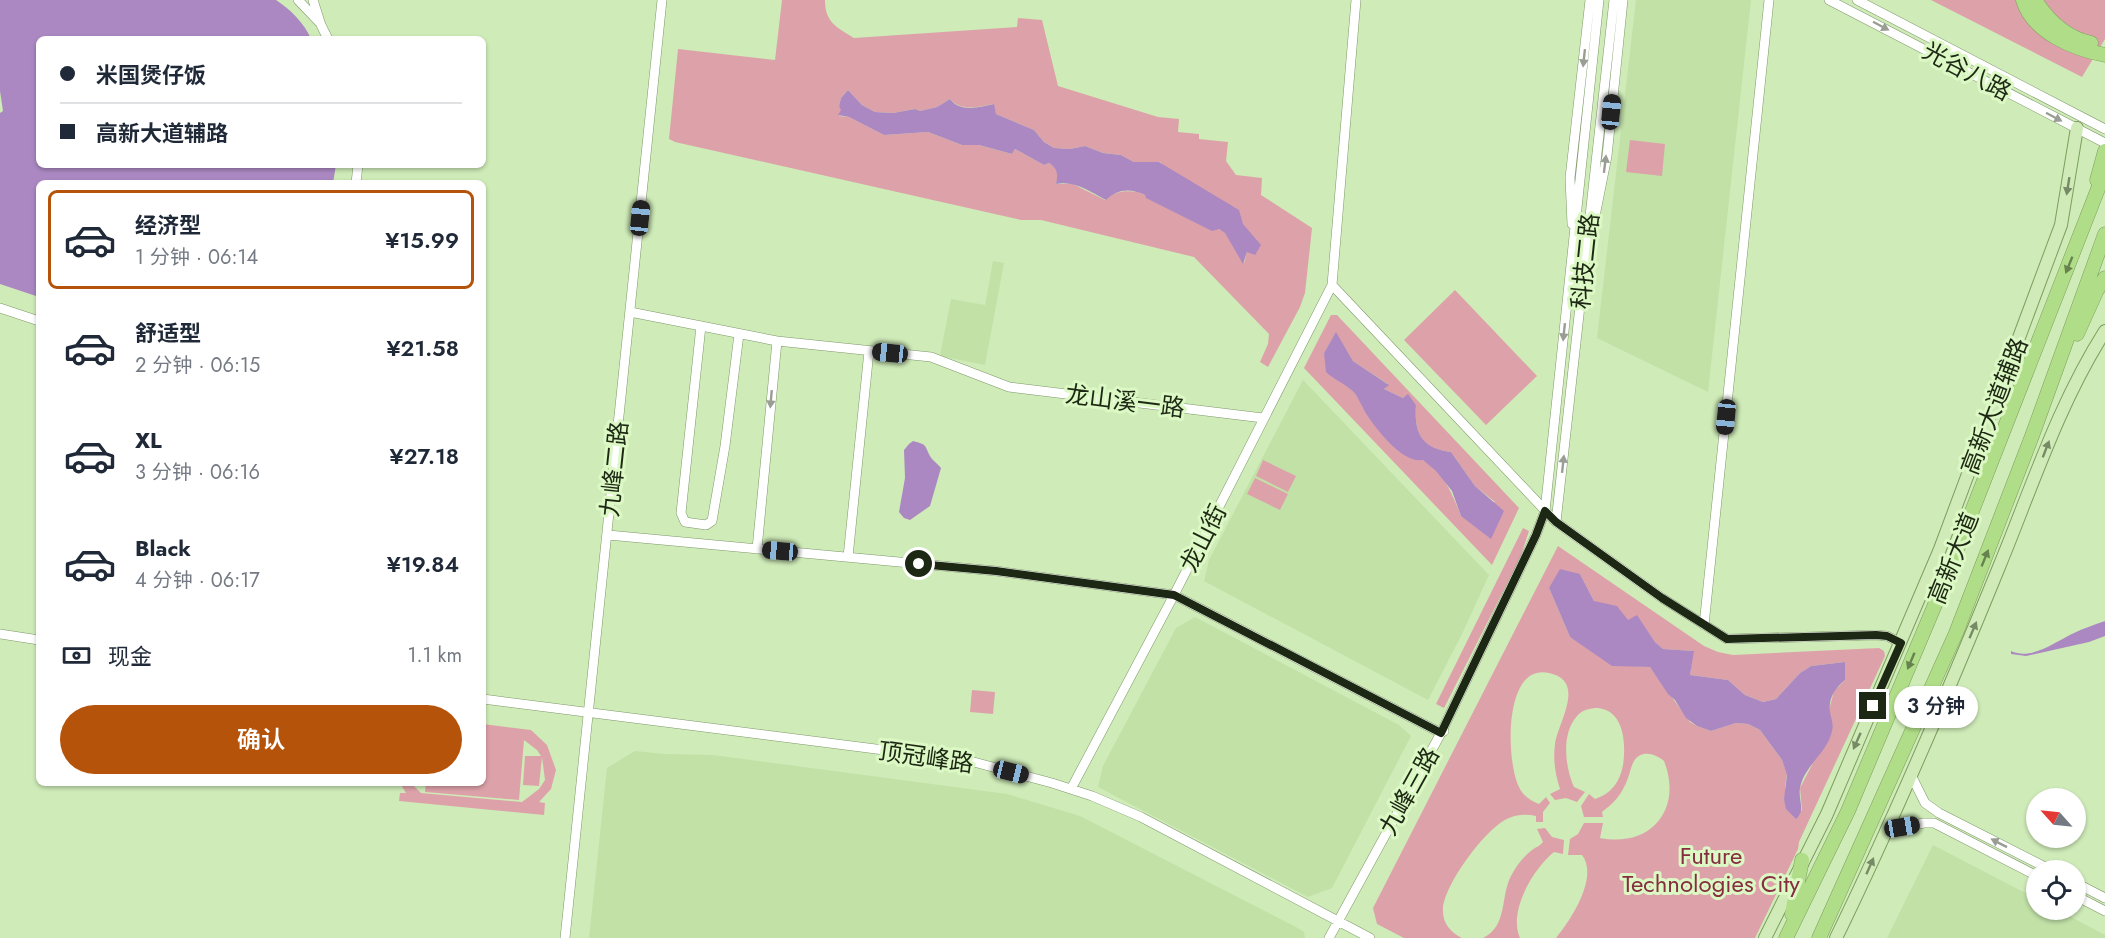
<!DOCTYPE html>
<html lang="zh">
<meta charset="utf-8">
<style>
:root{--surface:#fff;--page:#f2f2f3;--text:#1f2937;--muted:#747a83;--line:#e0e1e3;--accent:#b45309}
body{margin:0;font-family:Jost,"Noto Sans SC",sans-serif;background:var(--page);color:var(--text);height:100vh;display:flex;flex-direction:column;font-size:22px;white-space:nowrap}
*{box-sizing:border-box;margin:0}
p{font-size:20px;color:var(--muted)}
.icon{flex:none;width:33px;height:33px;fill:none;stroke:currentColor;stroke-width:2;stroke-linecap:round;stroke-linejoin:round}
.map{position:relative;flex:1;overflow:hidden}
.side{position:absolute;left:36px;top:180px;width:450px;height:606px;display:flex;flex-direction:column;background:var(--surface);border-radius:9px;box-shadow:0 2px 4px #0004}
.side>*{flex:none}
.guide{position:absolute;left:36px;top:36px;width:450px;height:132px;border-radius:9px;box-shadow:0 2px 4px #0004;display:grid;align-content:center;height:132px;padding:0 24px;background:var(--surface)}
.needle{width:39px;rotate:297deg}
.buttons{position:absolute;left:2026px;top:788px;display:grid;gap:12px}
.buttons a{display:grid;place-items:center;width:60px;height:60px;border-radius:50%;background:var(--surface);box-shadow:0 2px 4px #0004;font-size:30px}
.end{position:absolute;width:27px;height:27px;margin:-14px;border:8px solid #1d2814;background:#fff;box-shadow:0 0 0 3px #fff}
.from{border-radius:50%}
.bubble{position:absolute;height:42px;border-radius:21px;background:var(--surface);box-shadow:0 2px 4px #0004;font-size:20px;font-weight:600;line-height:42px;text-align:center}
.car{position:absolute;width:18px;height:36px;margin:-18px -9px;border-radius:8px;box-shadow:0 0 4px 2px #0007;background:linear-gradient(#222 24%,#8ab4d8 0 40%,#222 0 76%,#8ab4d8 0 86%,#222 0)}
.guide b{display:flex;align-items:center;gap:21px;height:57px;font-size:22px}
.guide b+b{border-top:2px solid var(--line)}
.guide i{width:15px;height:15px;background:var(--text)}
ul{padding:10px 0 0;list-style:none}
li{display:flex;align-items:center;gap:18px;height:99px;margin:0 12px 9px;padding:0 12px;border:3px solid transparent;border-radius:9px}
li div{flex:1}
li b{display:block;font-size:22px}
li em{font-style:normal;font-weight:600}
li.active{border-color:var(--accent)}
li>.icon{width:54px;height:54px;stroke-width:1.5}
.pay{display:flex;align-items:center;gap:15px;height:66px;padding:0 24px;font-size:22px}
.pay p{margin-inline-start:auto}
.cta{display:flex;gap:12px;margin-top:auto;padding:12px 24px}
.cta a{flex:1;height:69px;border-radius:36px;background:var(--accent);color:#fff;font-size:24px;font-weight:600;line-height:69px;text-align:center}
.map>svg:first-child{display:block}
</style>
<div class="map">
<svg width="2105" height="938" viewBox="0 0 2105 938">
<rect width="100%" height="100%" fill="#cfebb8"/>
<path fill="#c1e1a7" d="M1636,0H1751L1708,392L1597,338Z
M993,261L1004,263L985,365L940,356L951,299L985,305Z
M1303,380L1489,575L1462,634L1428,700L1204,581L1209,560Z
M1195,617L1399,725L1411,736L1332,888L1308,897L1098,787L1103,766L1176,628Z
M635,751L664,754L713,755L1007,794L1080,816L1296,927L1304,932L1305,938H589L607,768Z
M1933,845L2037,899V909H2056L2105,935V938H1887Z"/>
<path fill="#dda2a9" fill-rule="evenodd" d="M782,0H825C825,22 836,27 854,38L1017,27L1018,18L1042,20L1058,86L1158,117L1179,119L1178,132L1199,134V139L1228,142L1226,161L1236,175L1262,178L1261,195L1312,228L1305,293L1300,307L1268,367L1260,362L1268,344L1269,334L1194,257L1041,220H1021L675,142L669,139L678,49L775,60ZM848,90L862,105L875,112L893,113L915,109L920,111L937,107L950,99C961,112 979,107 993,104L996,114L1034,130L1044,142L1054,148L1070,149L1085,146L1103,153L1121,155L1134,162H1160L1247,252L1244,263L1225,232L1138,192C1124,190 1116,191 1105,200L1073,184H1056C1059,174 1058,168 1049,163L1044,165L1015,149L1012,154L979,145H962L928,132L884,135L849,117L839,116L842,110L839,106L841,98Z
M1931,0H2105V39L2082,77Z
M1630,140L1665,144L1662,176L1626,172Z
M1455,290L1537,376L1486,425L1404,340Z
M1331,315H1337L1519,508L1492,565L1304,368ZM1336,333L1353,361L1388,384L1384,389L1403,398L1408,395L1416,405C1414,434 1421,448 1451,452L1475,486L1495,502L1461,516C1453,495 1443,471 1423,460C1409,453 1402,455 1390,443C1377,429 1369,413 1358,398C1347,383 1335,368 1324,353Z
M1263,460L1296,476L1288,492L1256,476Z
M1255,478L1288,494L1280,510L1247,494Z
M1523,528L1529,531L1520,558L1444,708L1436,704Z
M1558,546L1704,646L1718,652L1733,655L1879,648L1884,651L1885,656L1799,842L1798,849L1755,938H1556C1571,920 1599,877 1582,855H1568L1570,839L1578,834L1584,823H1603L1600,838C1651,848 1683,809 1664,761C1656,754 1641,749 1634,761C1630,768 1629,779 1624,787C1619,798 1611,805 1602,812L1603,817H1584L1581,806L1589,794L1595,799C1611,794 1620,782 1623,765C1626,745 1625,711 1598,708C1590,708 1582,710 1577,716C1561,734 1565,767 1574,787L1585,792L1577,802L1566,798L1555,800L1550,794L1560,789C1555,774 1553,759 1555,744C1558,722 1587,681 1549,673C1503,662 1506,762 1519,787C1523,796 1531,801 1539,804L1546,797L1550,803L1543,812V822H1536V816C1527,814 1518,814 1509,818C1486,827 1444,885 1443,909C1442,923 1451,933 1462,938H1404L1377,924L1373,908ZM1580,574L1594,601L1628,621L1637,616L1655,642L1663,649L1693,651L1690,675L1728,680L1745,695L1763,702L1776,699L1800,673L1811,666L1845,662V680L1834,691L1829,710L1831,719L1816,757L1800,788L1802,811L1785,787L1787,774L1782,760L1760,730L1748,724L1736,723L1711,731L1697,726L1690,722L1650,667L1633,666L1570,637L1549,588Z
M972,690L995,692L993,714L970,712Z
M483,724L531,730L547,745L556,770L551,789L539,802L545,803L544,815L399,801L400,793H406L400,783H411L421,793L522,802L539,789L545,780L542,757L539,786L523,785L525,756H541L537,750L524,740L519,800L425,792L426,783H483Z
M1545,828L1552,837L1564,840L1563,854L1554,852C1533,869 1508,911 1520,938H1483C1508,926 1500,897 1511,876C1516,866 1523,857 1532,850C1536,847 1540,846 1543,842L1537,829Z"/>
<path fill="#ab88c2" d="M0,0H276C290,9 305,24 311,39H39V165H336L333,183H39V297L0,284V113L3,111L0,91Z
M848,90L862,105L875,112L893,113L915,109L920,111L937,107L950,99C960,113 980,107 994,104L996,114L1034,130L1044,142L1054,148L1070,149L1085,146L1103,153L1121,155L1134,162H1159L1239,210L1243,224L1261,245L1255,255L1247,252L1243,264L1225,233L1219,229L1212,231L1146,198L1145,195C1130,188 1118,189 1106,200C1090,191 1073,180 1056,184C1058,174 1058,169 1049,163L1044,165L1015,149L1012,154L979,145H962L928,132L884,135L849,117L838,115L841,110L839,106L841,98Z
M1336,332L1353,361L1389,385L1384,389L1403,398L1408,394L1416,405C1414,433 1421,448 1451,452L1475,486L1504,511L1491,539L1461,516L1452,491L1436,471L1423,460C1403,464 1377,430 1367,415C1361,406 1358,394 1349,388C1342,382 1333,379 1326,372L1324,353Z
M913,441C928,445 924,445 930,456C932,460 938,464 941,468L930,506L910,520L904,518L899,512L905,478L904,450L909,444Z
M1560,569L1580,574L1594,601L1617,606L1628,620L1637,615L1655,642L1663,649L1694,651L1690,675L1728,680L1745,695L1763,702L1776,699L1800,673L1811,666L1845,662V680C1835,688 1828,699 1830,712C1831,718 1834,725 1832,731C1828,752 1804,766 1800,788C1798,800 1806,810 1796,819L1786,809L1784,799L1787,775L1782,760L1760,730L1748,724L1736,723L1711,731L1697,726L1686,718L1675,700L1668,694L1650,667L1612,666L1570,637L1549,588Z
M2105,621V636L2089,642L2026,656L2011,654V651C2032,661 2056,641 2074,633C2084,628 2094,625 2105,621Z"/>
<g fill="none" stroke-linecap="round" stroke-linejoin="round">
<defs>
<path id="minor" d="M298,0L319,22
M313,0L321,25L328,39
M1829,0L2105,143
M1857,0L2105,129
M356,183L358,165
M1595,216L1607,156L1623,0
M1572,224L1570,178L1590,0
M1332,285L1556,522L1662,598L1727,639L1876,635L1887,636L1901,643
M0,308L39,321
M630,312L777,341L931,357L1009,387L1263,418
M701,326L681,513L685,522L706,525L712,521L725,446L739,334
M1556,522L1614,0
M608,535L996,571L1174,595L1441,733L1444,731
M757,549L777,341
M848,557L869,351
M1704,625L1769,0
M0,634L39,640
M483,699L970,761L1052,783L1092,796L1141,817L1370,938
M1911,775L1925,803L1939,813L2051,870
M1071,789L1174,595L1332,285L1356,0
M1885,831L1924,823H1934L2037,876
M2076,883L2105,898
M2076,896L2105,911
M565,938L662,0
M1329,938L1441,733L1536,535L1545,511L1599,0"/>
<path id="major" d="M1765,938L1827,814L1940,549L2061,225L2077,128
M1836,938C1895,817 1948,692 1999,567C2032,487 2058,405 2105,331"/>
<path id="highway" d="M2023,0C2033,33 2074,49 2105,55
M2035,0C2048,20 2066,38 2091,43
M2097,180L2105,151
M2077,334L2097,290L2105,278
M1792,914L1802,860
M1786,938L1848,811L1942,588L2105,171
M1819,938L1956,633L2032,436L2105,234"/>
</defs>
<use href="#minor" stroke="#7f9869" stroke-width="10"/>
<use href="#major" stroke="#7d9e5f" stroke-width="14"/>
<use href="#highway" stroke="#7d9e5f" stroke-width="15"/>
<use href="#minor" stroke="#fff" stroke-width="9"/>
<use href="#major" stroke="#d0ebb7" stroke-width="12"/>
<use href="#highway" stroke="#b0dd87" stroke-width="14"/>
</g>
<defs><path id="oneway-solid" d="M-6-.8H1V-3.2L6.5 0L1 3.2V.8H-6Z" transform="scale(1.5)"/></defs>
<g fill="#999e95">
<use href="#oneway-solid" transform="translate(1881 26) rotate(28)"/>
<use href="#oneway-solid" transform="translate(1584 58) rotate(96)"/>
<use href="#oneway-solid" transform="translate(2054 117) rotate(28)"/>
<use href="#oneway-solid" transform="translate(1605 164) rotate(-83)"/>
<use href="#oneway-solid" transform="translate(1564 332) rotate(96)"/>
<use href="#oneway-solid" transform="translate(771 399) rotate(95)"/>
<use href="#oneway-solid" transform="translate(1563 464) rotate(-84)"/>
<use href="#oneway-solid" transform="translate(1999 843) rotate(-153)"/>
</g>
<g fill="#768a66">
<use href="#oneway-solid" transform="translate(2068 186) rotate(99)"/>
<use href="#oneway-solid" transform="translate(2046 449) rotate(-69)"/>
<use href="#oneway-solid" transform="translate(1973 630) rotate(-67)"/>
<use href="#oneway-solid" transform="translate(1857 741) rotate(114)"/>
<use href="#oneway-solid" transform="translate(1870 866) rotate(-66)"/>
</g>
<g fill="#66824e">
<use href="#oneway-solid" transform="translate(2069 265) rotate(112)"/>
<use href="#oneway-solid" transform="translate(1985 558) rotate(-68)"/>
<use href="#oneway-solid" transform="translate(1911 661) rotate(113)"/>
</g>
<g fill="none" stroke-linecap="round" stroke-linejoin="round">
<path stroke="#1d2814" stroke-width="8" d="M919,564L996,571L1174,595L1441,733L1536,535L1545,511L1556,522L1662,598L1727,639L1876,635L1887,636L1901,643L1873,706"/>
</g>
<g text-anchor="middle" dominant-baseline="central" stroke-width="6" stroke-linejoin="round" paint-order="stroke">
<g font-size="24" fill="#1d2814" stroke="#dcf8c4">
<text transform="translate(1967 71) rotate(28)">光谷八路</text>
<text transform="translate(1585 261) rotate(-84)">科技二路</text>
<text transform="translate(1125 401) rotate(7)">龙山溪一路</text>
<text transform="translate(1994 406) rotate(-69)">高新大道辅路</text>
<text transform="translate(614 469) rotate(-84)">九峰二路</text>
<text transform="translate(1203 538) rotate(-63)">龙山街</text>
<text transform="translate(1953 558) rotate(-68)">高新大道</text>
<text transform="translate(926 757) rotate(8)">顶冠峰路</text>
<text transform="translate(1409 791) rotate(-61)">九峰三路</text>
</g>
<g font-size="24" fill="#862d40" stroke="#dcf8c4">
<text x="1711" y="855">Future<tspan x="1711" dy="28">Technologies City</tspan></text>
</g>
</g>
</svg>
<div class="buttons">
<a><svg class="needle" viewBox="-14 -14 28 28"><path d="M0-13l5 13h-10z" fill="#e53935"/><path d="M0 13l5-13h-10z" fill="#747a83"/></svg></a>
<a><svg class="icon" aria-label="locate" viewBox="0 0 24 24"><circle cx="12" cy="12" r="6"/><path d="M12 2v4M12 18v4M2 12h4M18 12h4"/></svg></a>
</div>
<i class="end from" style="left:919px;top:564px"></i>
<i class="end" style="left:1873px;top:706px"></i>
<div class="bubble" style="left:1894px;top:686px;width:84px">3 分钟</div>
<i class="car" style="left:1611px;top:112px;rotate:6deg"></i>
<i class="car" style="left:640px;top:218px;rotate:6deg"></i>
<i class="car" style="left:890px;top:353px;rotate:276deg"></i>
<i class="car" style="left:1726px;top:417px;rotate:186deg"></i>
<i class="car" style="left:780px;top:551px;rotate:275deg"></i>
<i class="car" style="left:1011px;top:772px;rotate:104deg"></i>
<i class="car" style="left:1902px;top:827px;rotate:80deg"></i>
<div class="guide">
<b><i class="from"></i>米国煲仔饭</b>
<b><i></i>高新大道辅路</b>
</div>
<section class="side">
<ul>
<li class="active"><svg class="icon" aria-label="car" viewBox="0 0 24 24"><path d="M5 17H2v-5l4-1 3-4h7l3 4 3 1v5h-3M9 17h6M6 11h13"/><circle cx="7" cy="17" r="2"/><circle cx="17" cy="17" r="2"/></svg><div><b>经济型</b><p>1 分钟 · 06:14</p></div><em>¥15.99</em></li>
<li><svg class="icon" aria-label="car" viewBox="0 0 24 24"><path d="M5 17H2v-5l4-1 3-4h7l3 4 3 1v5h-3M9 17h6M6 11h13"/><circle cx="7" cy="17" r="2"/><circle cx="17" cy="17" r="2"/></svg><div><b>舒适型</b><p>2 分钟 · 06:15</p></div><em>¥21.58</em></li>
<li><svg class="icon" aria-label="car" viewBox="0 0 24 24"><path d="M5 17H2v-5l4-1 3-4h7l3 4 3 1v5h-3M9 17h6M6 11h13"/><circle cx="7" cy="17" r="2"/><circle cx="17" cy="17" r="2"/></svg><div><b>XL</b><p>3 分钟 · 06:16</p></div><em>¥27.18</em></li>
<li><svg class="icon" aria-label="car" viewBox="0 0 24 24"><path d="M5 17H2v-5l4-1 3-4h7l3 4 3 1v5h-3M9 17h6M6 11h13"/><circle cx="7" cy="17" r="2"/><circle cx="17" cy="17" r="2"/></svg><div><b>Black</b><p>4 分钟 · 06:17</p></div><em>¥19.84</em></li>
</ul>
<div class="pay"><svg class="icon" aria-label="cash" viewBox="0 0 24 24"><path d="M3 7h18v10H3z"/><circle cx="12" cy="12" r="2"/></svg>现金<p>1.1 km</p></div>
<div class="cta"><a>确认</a></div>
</section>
</div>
